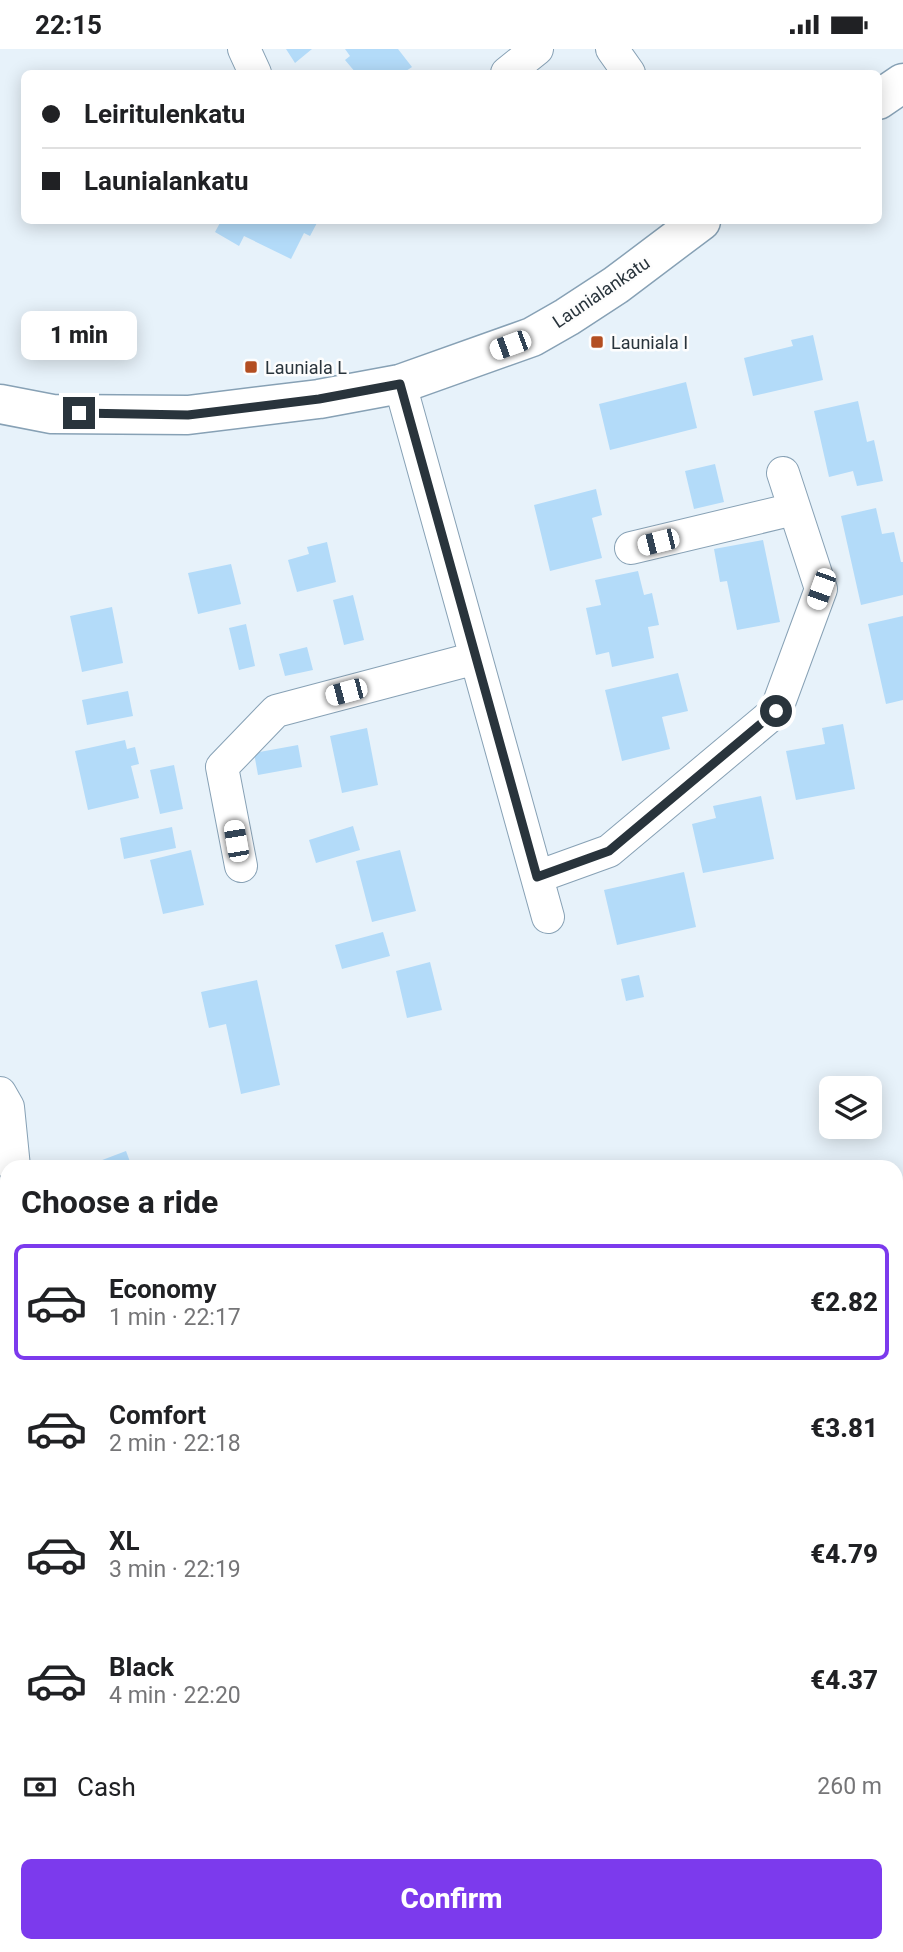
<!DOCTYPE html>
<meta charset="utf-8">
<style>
:root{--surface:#fff;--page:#f2f2f2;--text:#202124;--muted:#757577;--line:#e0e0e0;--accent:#7c3aed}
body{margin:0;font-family:Roboto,sans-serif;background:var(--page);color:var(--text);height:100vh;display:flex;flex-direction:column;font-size:26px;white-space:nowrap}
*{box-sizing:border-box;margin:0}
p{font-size:23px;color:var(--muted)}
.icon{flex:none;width:38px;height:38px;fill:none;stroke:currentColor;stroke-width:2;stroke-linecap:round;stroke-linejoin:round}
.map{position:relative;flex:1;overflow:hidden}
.sheet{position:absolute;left:0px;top:1111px;width:903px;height:793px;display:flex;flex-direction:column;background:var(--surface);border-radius:21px 21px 0 0;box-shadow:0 4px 18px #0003}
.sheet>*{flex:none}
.top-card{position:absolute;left:21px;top:21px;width:861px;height:154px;border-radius:10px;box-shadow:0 4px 18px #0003;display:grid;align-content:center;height:154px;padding:0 21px;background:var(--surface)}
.fabs{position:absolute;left:819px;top:1027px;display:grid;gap:14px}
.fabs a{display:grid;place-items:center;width:63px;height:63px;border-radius:10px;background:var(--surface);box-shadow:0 4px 18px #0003;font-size:35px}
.end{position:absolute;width:32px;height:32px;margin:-16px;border:9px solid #29343c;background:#fff;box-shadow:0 0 0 4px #fff}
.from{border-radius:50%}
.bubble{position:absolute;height:49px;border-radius:10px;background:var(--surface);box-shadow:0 4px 18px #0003;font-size:23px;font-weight:800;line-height:49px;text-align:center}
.car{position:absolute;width:21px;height:42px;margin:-21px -10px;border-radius:9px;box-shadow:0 0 5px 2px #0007;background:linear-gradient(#fff 24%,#345 0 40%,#fff 0 76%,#345 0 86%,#fff 0)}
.top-card b{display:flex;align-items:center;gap:24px;height:66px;font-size:26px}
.top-card b+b{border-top:2px solid var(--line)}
.top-card i{width:18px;height:18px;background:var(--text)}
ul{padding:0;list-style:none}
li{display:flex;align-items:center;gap:21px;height:116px;margin:0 14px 10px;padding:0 7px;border:4px solid transparent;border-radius:10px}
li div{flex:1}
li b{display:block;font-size:26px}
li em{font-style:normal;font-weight:800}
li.active{border-color:var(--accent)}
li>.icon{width:63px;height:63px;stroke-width:1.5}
h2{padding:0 21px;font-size:32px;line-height:84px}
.pay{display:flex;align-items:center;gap:18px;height:77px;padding:0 21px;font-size:26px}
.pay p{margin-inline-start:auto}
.action{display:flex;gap:14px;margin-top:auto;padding:14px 21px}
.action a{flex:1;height:80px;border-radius:10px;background:var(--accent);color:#fff;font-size:28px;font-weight:800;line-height:80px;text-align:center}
.status{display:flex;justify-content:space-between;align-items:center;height:49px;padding:0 35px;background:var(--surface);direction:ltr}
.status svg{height:19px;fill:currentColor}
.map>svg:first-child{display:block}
</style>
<div class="status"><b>22:15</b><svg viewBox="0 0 49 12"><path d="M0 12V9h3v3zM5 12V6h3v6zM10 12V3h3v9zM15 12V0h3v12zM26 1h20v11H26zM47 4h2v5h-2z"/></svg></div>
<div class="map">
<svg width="903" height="1903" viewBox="0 0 903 1903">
<rect width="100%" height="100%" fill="#e7f2fa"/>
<path fill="#b3dbf9" d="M286,0H312L295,14Z
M345,0H398L412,18L403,24H363L360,21L356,24L345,11L350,7Z
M221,172H318L310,187L304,184L291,210L244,187L239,197L215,183Z
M813,286L823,331L753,347L744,309L793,297L791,291Z
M686,333L697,379L610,401L599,355Z
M858,352L867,393L874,391L883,432L857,437L853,422L829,428L814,362Z
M715,415L724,453L694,460L685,422Z
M596,440L602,466L592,469L602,509L550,522L534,456Z
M876,459L882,485L894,483L901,513H903V546L861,556L841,467Z
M763,491L780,573L737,581L727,532L720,533L714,500Z
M327,493L336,533L297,543L288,511L309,505L307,498Z
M231,515L241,555L198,565L188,524Z
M638,522L644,546L652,544L659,576L648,578L654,609L612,618L609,603L596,606L586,559L601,556L595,531Z
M353,546L364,591L344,596L333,551Z
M112,558L123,614L82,623L70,567Z
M903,567V651L886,655L868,575Z
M246,575L255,617L239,621L229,579Z
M307,598L313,621L285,627L279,605Z
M678,624L688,662L662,668L670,700L622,712L605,641Z
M128,642L133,667L87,676L82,651Z
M843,675L855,740L796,751L786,702L825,695L822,679Z
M367,679L378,736L342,744L330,687Z
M125,691L127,700L135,698L139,715L131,717L139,749L88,761L75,702Z
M298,696L302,718L258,726L254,704Z
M174,716L183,760L160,765L150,721Z
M761,747L774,810L703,824L692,775L716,769L713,757Z
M353,777L360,801L316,814L309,791Z
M172,778L176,799L124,810L120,789Z
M191,801L204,856L163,865L150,811Z
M400,801L416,862L372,873L356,812Z
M684,823L696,878L617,896L604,841Z
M383,883L390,907L342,920L335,896Z
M430,913L442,961L407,969L396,922Z
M639,926L644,948L626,952L621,930Z
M257,931L280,1036L241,1045L226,975L209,979L201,943Z
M126,1102L132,1118H99L97,1113Z"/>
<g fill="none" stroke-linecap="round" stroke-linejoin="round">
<defs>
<path id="street" d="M244,0L255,24
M612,0L629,24
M507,24L537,0
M400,335L548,868
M631,499L794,460
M241,817L222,718L276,662L476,609
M537,828L609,802L776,662L821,540L783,424
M0,1044L8,1058L14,1118
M150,1897L151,1903"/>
<path id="secondary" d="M878,51L903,34
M0,355L52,365L188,366L319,350L400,335L532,288L567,268L616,236L701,172"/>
</defs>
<use href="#street" stroke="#87a1b5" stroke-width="34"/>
<use href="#secondary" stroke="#87a1b5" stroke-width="41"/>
<use href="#street" stroke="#fff" stroke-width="32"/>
<use href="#secondary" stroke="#fff" stroke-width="38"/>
</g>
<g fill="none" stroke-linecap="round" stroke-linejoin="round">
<path stroke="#29343c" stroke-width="9" d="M79,364L188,366L319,350L400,335L537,828L609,802L776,662"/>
</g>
<g fill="#b34e21" stroke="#fdfdfd" stroke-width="2.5">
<rect x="590" y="286" width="14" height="14" rx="3.5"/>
<rect x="244" y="311" width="14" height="14" rx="3.5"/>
</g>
<g text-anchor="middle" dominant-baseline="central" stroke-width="5" stroke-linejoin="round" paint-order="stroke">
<g font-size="18" fill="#29343c" stroke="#fdfdfd">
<text transform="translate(601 243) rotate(-34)">Launialankatu</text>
</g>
<g font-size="18" fill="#29343c" stroke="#fdfdfd" text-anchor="start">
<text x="611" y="293">Launiala I</text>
<text x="265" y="318">Launiala L</text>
</g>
</g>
</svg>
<div class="fabs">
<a><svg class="icon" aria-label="layers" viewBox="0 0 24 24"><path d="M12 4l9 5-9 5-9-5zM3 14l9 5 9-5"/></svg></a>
</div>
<i class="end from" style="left:776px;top:662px"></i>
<i class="end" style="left:79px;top:364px"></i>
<div class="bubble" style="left:21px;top:262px;width:116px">1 min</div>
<i class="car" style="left:510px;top:296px;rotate:250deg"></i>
<i class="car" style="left:658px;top:493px;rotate:256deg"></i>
<i class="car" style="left:821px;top:540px;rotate:200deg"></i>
<i class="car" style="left:346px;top:643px;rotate:255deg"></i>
<i class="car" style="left:236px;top:792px;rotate:350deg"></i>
<div class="top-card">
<b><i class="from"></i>Leiritulenkatu</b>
<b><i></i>Launialankatu</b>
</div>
<section class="sheet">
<h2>Choose a ride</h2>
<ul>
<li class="active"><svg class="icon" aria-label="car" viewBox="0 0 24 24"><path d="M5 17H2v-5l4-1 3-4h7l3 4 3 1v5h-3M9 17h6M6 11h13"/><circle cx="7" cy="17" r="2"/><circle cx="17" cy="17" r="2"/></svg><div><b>Economy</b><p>1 min · 22:17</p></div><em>€2.82</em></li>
<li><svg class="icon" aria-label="car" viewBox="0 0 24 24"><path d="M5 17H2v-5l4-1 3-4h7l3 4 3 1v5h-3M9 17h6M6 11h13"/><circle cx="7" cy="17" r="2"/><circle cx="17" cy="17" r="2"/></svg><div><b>Comfort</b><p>2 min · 22:18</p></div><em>€3.81</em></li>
<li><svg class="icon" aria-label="car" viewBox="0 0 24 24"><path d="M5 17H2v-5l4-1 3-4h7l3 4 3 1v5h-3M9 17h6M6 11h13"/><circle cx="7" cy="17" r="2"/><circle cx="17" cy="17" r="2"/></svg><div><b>XL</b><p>3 min · 22:19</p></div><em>€4.79</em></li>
<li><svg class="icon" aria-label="car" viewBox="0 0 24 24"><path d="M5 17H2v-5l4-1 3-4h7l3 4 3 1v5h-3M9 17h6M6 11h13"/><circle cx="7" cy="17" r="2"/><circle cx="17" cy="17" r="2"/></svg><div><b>Black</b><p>4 min · 22:20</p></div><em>€4.37</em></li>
</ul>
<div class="pay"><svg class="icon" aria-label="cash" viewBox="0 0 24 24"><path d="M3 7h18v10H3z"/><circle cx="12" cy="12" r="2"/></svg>Cash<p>260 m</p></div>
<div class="action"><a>Confirm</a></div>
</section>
</div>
